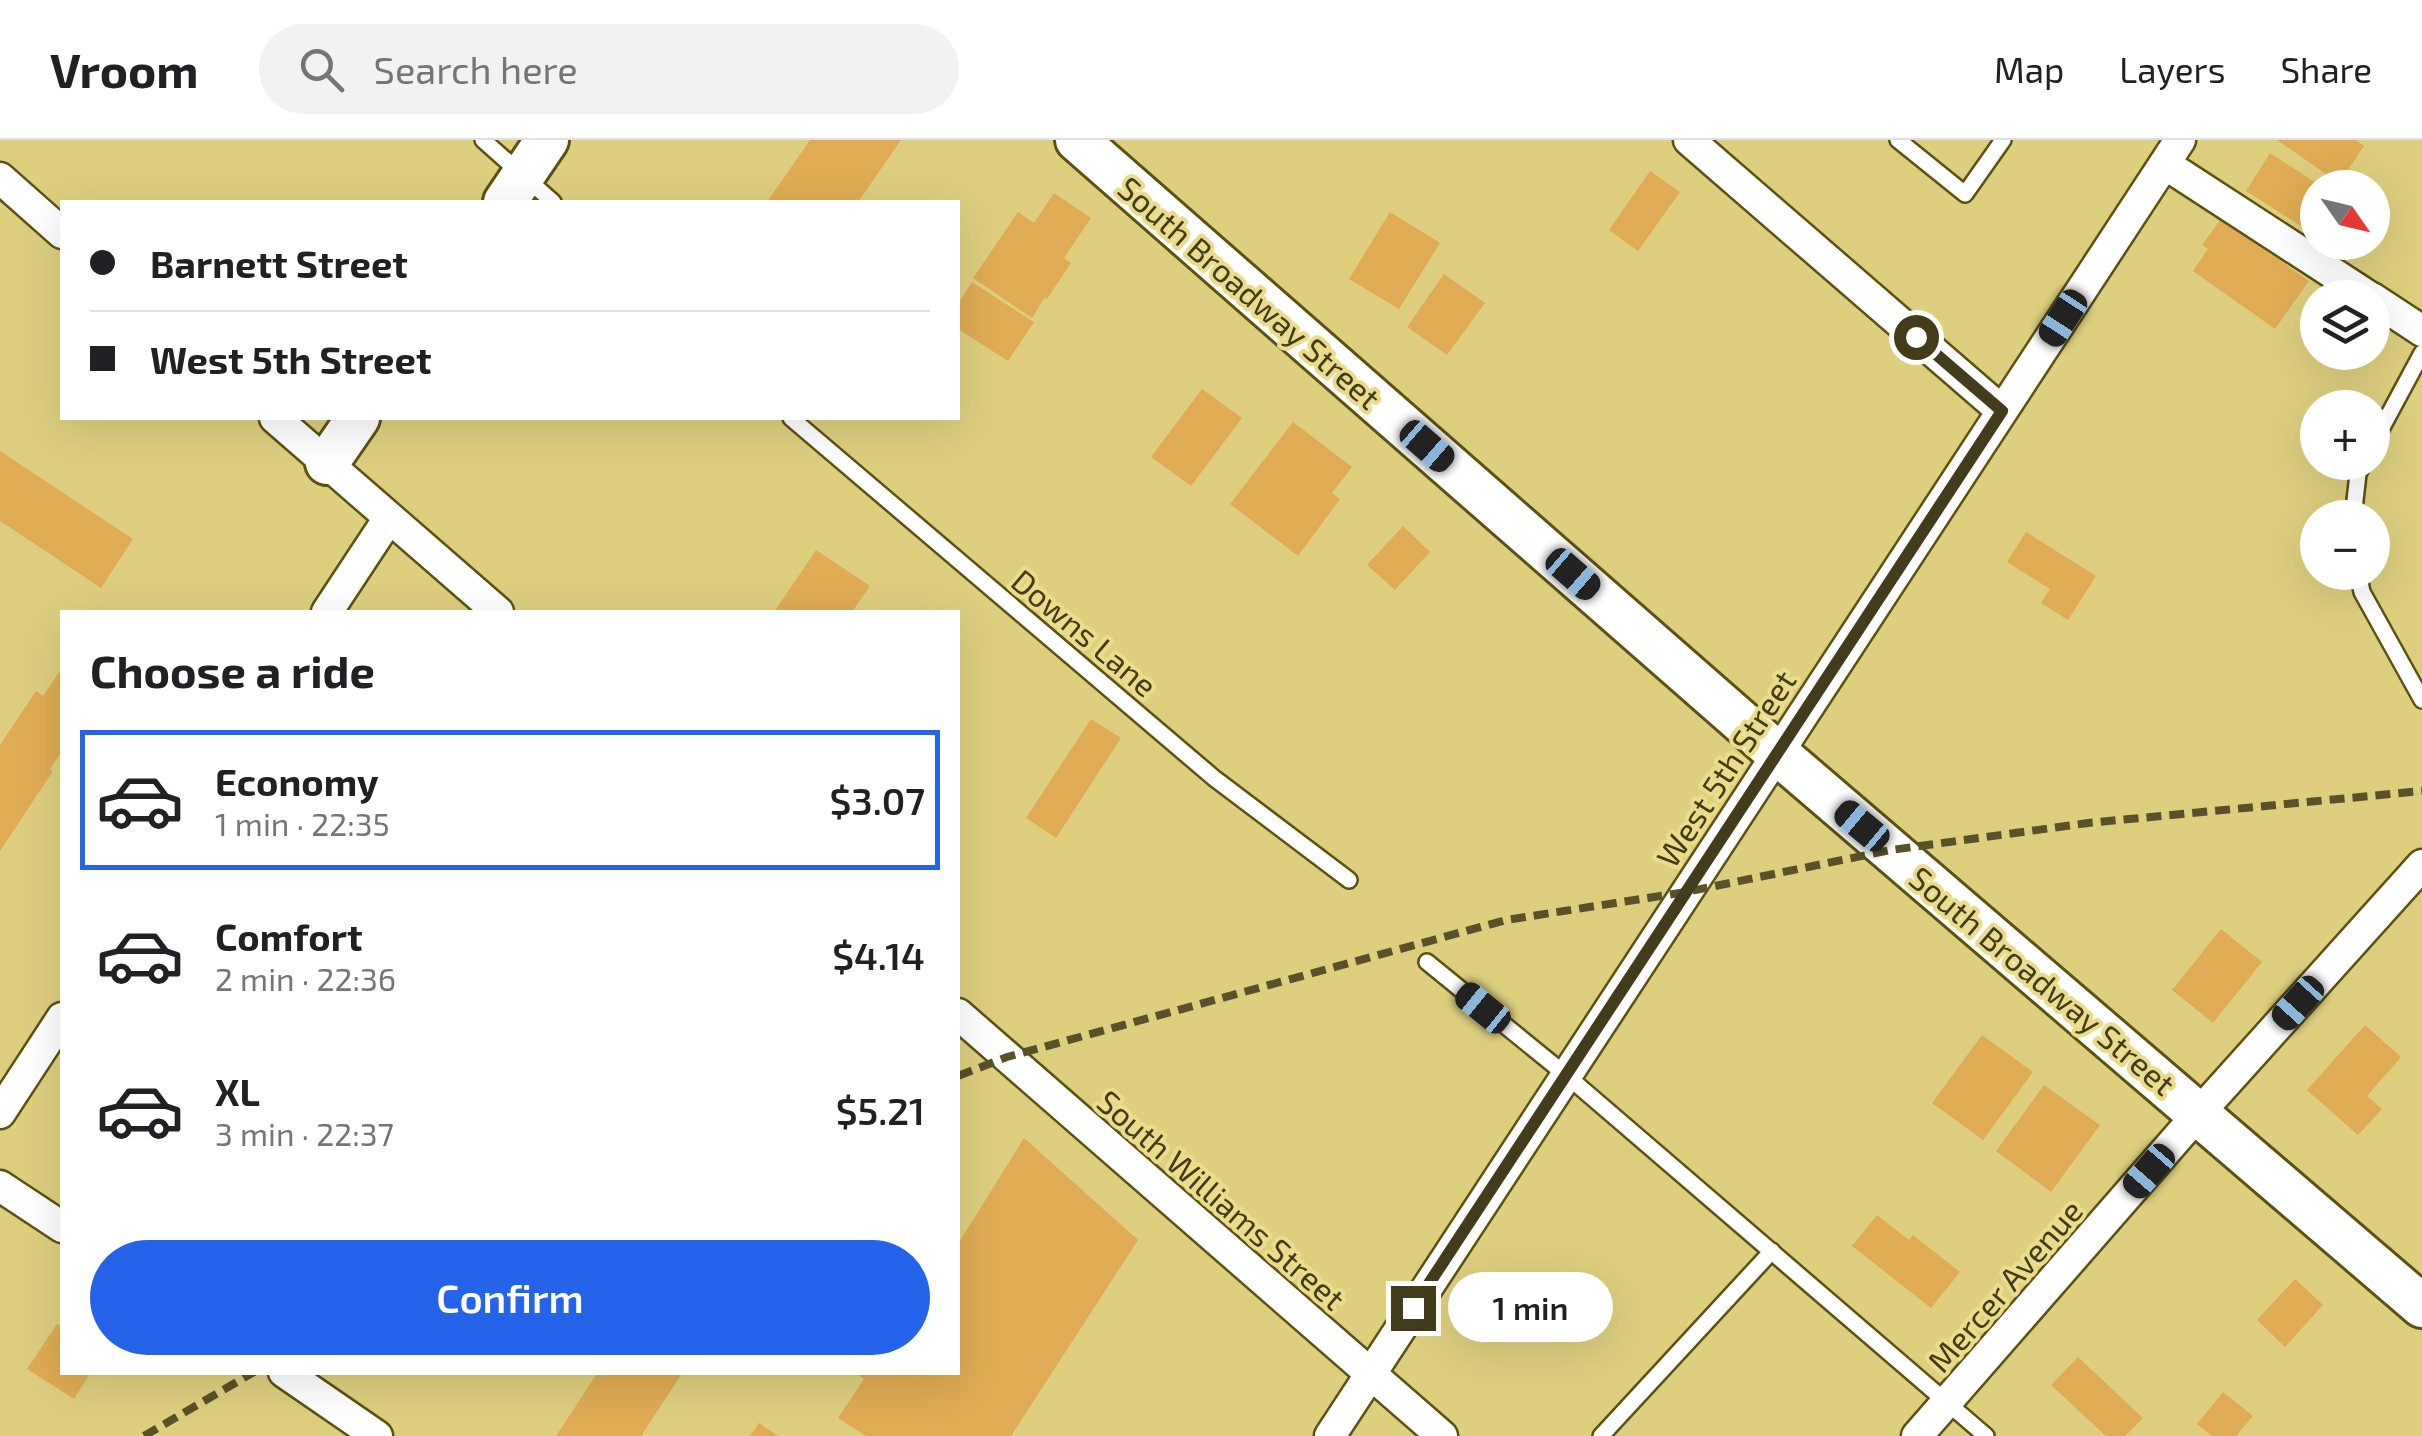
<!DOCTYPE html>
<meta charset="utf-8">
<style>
:root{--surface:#fff;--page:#f2f2f2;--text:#202124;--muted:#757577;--line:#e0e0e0;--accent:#2563eb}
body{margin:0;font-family:"Exo 2",sans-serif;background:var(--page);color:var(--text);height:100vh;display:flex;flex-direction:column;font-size:38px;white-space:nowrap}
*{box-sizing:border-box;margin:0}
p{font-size:32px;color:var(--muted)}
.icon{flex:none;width:55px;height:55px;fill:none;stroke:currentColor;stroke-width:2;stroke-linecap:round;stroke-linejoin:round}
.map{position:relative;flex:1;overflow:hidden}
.sheet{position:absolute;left:60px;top:470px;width:900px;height:765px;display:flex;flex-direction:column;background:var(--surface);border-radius:0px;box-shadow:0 10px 40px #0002}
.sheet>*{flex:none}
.hud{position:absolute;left:60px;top:60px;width:900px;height:220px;border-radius:0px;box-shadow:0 10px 40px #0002;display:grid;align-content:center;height:220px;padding:0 30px;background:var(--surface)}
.needle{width:65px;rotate:124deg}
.fabs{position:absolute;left:2300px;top:30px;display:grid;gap:20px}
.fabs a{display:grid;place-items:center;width:90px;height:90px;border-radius:50%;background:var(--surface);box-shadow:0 10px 40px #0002;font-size:50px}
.end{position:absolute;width:45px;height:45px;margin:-22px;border:12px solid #423c1a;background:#fff;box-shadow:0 0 0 5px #fff}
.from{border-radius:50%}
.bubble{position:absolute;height:70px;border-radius:35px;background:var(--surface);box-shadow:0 10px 40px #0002;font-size:32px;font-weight:600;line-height:70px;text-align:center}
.car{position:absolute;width:30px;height:60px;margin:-30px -15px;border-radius:12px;box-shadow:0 0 8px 2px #0007;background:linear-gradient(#222 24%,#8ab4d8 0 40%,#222 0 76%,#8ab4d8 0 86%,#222 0)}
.hud b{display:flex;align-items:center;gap:35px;height:95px;font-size:38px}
.hud b+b{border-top:2px solid var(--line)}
.hud i{width:25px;height:25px;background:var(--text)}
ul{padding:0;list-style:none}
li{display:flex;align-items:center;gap:30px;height:140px;margin:0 20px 15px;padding:0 10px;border:5px solid transparent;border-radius:0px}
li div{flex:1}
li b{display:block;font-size:38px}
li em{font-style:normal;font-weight:600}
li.on{border-color:var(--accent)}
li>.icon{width:90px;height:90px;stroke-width:1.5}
h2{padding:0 30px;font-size:45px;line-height:120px}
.cta{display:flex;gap:20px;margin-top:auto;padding:20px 30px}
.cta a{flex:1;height:115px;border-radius:60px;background:var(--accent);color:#fff;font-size:40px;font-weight:600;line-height:115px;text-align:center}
header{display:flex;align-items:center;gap:60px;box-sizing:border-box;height:140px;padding:0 50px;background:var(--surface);border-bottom:2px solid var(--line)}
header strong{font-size:48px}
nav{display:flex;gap:55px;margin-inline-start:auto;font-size:35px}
.search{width:700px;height:90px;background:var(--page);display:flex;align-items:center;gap:25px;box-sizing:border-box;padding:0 35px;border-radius:55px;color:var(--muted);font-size:38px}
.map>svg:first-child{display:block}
</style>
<header>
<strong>Vroom</strong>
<div class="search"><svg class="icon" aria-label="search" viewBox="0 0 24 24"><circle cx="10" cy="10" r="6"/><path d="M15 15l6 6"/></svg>Search here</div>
<nav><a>Map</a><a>Layers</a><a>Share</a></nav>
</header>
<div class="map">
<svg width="2422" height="1296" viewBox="0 0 2422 1296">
<rect width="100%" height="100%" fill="#decf7f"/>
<path fill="#dfac53" d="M810,0H901L858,62H767Z
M2277,0H2356L2364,6L2339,43Z
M2270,13L2324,48H2318V97L2246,51Z
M1650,31L1680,52L1638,111L1609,90Z
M1054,53L1091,78L1064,118L1071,123L1047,159L1045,157L1032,178L973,138L1018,72L1034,83Z
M1390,72L1440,103L1399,169L1349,139Z
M2221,79L2309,141L2275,189L2193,131L2208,109L2202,105Z
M1444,134L1485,163L1447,215L1407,187Z
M972,142L1034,182L1008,221L958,189V164Z
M1202,249L1242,278L1191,346L1151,317Z
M1293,282L1352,327L1332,353L1340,359L1298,416L1230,364Z
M0,311L133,399L101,448L0,381Z
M1403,386L1430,412L1395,450L1367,425Z
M2026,392L2096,436L2068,480L2041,463L2050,449L2007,422Z
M816,410L870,446L852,472H774Z
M62,528V611L50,629L53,631L0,711V605L36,551L43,556Z
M1091,579L1121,598L1056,698L1026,678Z
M2221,789L2262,822L2213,883L2172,850Z
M2365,885L2401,917L2367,956L2382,969L2358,995L2307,950Z
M1982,895L2033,932L1983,1000L1932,963Z
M2044,945L2100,985L2051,1052L1996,1011Z
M1024,998L1138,1100L1011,1296H866L838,1278L864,1239L854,1232H958V1104Z
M1877,1075L1909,1100L1913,1095L1960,1132L1931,1168L1852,1106Z
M2295,1139L2323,1165L2285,1207L2257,1180Z
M57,1184L62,1187V1232H91L74,1259L27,1229Z
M2078,1217L2143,1278L2125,1296H2106L2051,1245Z
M598,1232H683L641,1296H556Z
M2223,1252L2253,1276L2236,1296H2212L2197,1284Z
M759,1283L778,1296H750Z"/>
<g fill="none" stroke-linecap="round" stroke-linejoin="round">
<defs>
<path id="lane" d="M483,0L553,62
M1898,0L1965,54L2003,0
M791,278L1214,638L1349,740
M2372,306L2422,213
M2353,378L2358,334L2364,322
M2358,432L2362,452L2422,560
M1427,822L1566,935L1986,1296
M1601,1296L1772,1111"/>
<path id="street" d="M1689,0L2002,271
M2165,24L2371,158
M0,38L62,93
M2372,158L2422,191
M275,278L498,472
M327,472L389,378
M958,874L1442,1296
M0,973L62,878
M0,1046L62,1087
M284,1232L377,1296
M1330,1296L2180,0
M1917,1296L2199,973L2422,725"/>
<path id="secondary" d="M1077,0L1777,613L2422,1166
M505,62L547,0
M327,323L358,278"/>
</defs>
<use href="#lane" stroke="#5c5111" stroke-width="20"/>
<use href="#street" stroke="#5c5111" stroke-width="35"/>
<use href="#secondary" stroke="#5c5111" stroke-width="48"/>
<use href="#lane" stroke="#fff" stroke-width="15"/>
<use href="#street" stroke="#fff" stroke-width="30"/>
<use href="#secondary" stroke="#fff" stroke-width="42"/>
<path stroke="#595129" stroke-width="8" stroke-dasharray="15 8" stroke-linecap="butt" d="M958,936L1007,917L1506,780L1686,752L1891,710L2088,683L2422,651
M144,1296L254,1232"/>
</g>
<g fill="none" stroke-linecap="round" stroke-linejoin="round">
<path stroke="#423c1a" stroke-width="12" d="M1413,1168L2002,271L1916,197"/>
</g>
<g text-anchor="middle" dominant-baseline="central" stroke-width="8" stroke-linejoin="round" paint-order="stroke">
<g font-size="32" fill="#423c1a" stroke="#ebdc8c">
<text transform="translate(1250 152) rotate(41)">South Broadway Street</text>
<text transform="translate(1085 492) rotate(40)">Downs Lane</text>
<text transform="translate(1725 628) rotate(-57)">West 5th Street</text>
<text transform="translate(2043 840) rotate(40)">South Broadway Street</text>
<text transform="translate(1222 1059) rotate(41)">South Williams Street</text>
<text transform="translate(2004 1145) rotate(-49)">Mercer Avenue</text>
</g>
</g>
</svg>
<div class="fabs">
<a><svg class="needle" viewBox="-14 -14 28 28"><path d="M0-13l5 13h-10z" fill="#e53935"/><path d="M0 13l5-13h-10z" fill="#757577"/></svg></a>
<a><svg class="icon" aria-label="layers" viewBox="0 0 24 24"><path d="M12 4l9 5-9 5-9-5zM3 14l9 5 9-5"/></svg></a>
<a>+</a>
<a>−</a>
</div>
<i class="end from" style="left:1916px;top:197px"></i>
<i class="end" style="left:1413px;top:1168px"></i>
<div class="bubble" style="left:1448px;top:1132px;width:165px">1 min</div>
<i class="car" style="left:2063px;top:178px;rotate:213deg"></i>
<i class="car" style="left:1427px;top:306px;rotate:131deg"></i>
<i class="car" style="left:1573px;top:434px;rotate:131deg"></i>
<i class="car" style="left:1862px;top:686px;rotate:310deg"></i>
<i class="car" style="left:2298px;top:863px;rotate:222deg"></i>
<i class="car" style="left:1483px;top:868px;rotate:309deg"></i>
<i class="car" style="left:2149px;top:1031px;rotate:221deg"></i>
<div class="hud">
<b><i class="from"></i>Barnett Street</b>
<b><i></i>West 5th Street</b>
</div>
<section class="sheet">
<h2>Choose a ride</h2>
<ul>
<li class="on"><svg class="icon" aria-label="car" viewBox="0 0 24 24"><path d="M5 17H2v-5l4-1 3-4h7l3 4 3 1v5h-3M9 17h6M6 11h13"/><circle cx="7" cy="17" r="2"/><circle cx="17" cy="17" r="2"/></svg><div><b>Economy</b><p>1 min · 22:35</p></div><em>$3.07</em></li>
<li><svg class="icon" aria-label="car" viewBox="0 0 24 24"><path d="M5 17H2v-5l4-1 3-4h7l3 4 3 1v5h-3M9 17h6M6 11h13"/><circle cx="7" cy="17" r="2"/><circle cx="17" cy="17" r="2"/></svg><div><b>Comfort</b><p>2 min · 22:36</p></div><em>$4.14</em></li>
<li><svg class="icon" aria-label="car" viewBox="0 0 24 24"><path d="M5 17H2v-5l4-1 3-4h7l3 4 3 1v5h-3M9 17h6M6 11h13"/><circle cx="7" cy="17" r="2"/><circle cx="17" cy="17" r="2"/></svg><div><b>XL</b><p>3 min · 22:37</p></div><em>$5.21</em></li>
</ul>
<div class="cta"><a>Confirm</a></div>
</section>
</div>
